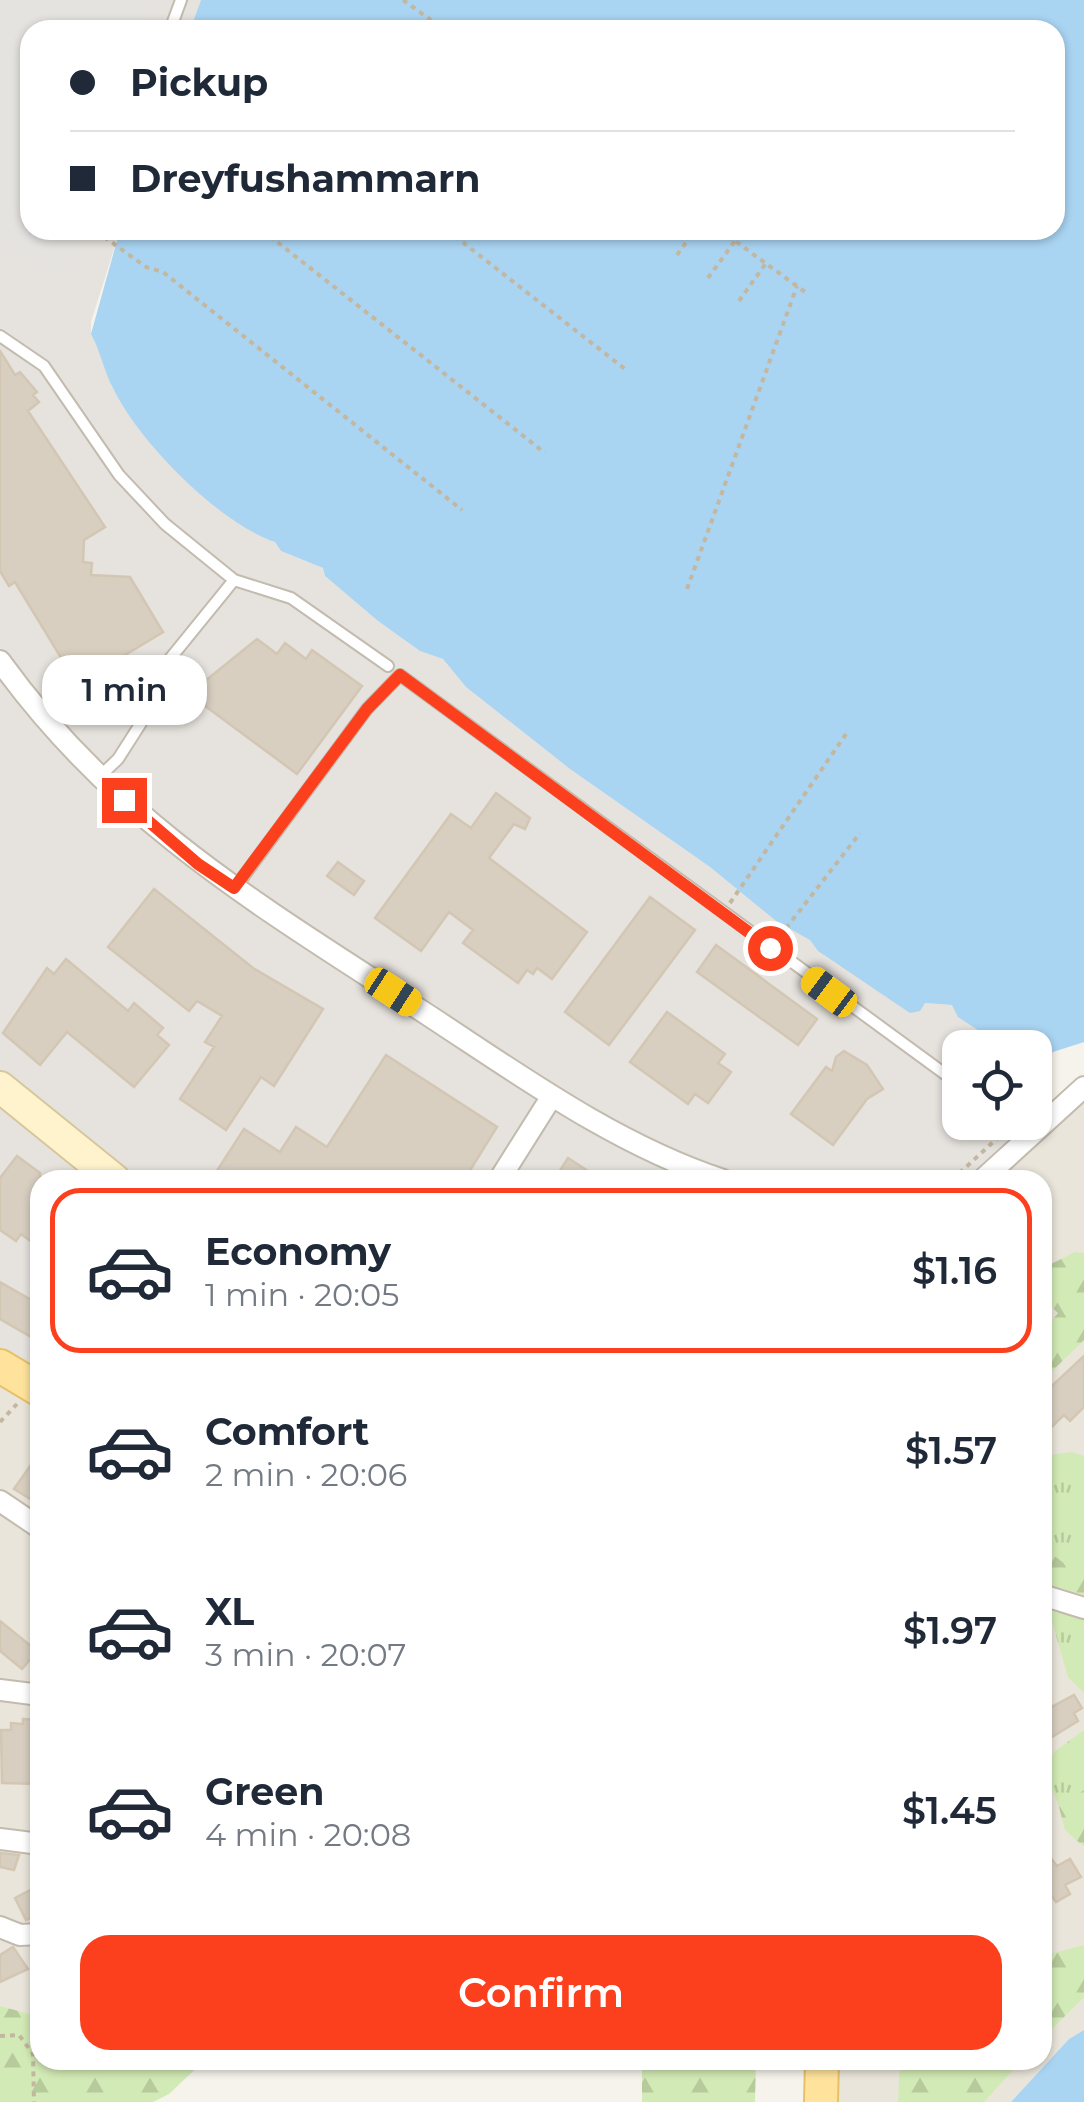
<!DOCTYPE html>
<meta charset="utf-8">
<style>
:root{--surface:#fff;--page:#f6f6f7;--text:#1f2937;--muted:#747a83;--line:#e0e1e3;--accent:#fc3f1d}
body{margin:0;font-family:Montserrat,sans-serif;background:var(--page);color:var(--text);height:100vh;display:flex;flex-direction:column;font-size:38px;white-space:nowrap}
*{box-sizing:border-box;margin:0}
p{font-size:32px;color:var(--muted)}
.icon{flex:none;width:55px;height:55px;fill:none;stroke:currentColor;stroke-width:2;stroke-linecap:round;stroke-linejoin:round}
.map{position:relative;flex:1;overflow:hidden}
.side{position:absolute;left:30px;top:1170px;width:1022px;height:900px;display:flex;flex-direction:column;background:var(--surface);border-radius:30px;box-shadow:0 2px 8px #0004}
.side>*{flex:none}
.hud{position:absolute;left:20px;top:20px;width:1045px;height:220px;border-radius:30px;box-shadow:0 2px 8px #0004;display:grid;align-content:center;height:220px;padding:0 50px;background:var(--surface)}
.tools{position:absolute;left:942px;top:1030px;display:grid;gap:20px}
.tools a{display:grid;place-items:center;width:110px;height:110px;border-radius:20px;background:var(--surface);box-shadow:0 2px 8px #0004;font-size:50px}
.end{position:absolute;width:45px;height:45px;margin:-22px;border:12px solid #fc3f1d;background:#fff;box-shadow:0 0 0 5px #fff}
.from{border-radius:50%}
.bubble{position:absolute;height:70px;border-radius:30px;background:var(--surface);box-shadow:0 2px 8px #0004;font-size:32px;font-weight:600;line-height:70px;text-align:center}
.car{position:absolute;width:30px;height:60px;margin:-30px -15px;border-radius:12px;box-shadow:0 0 8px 2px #0007;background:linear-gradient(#f5c518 24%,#345 0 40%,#f5c518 0 76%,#345 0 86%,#f5c518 0)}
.hud b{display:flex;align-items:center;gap:35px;height:95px;font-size:38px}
.hud b+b{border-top:2px solid var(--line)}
.hud i{width:25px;height:25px;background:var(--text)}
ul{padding:18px 0 0;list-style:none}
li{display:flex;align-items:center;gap:30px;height:165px;margin:0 20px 15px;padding:0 30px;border:5px solid transparent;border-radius:30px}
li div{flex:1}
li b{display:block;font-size:38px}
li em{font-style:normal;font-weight:600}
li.on{border-color:var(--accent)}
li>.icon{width:90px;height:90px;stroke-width:1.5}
.button{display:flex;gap:20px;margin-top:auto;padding:20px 50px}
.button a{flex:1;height:115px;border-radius:30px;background:var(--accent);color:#fff;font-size:40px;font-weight:600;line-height:115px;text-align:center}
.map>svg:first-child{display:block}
</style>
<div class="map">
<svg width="1084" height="2102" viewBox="0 0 1084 2102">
<defs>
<pattern id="grass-tufts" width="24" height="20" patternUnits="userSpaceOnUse" patternTransform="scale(2.5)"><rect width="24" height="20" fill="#d2eab5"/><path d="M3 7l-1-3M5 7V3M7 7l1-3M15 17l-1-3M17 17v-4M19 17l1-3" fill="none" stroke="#b6ca9c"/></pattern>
<pattern id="forest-firs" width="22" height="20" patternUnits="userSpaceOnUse" patternTransform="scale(2.5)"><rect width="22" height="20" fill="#d2eab5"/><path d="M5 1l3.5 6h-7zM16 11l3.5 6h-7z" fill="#b6ca9c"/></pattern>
</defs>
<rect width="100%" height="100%" fill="#f6f3ec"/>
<path fill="#eae5da" d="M1084,1103V2030L1069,2039L1011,2102H820L822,2060H1042V1180H982L1029,1134Z
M0,1364L40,1390V2045L0,2044Z"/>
<path fill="#e6e2dd" d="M0,0H201L190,30H30V230H120L91,322V333L108,366L112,387L263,537L275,542L281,551L323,568L325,576L378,621L420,651L443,659L466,687L570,769L710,867L776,921L810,939L818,951L910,1012L925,1003L952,1005L1004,1047L960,1048V1122L1032,1123L982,1180H40V1388L0,1365Z
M1035,1052H1053L1035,1112Z"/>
<path fill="url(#grass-tufts)" d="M1072,1452L1084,1456V1571L1070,1568L1043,1546L1042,1456Z
M1049,1611L1084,1617V1693L1068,1677Z
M1084,1730V1790L1059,1807L1045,1769L1054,1752Z"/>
<path fill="url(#forest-firs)" d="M1075,1252L1084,1253V1340L1043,1380V1331L1058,1313L1043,1299V1268Z
M1042,1546L1070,1568L1084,1571V1595L1043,1583Z
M1084,1790V1847L1065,1830L1059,1807Z
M1084,1945V1997L1043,2038V1956Z
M0,2006L40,2017V2060H205L169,2094L153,2102H0Z
M642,2060H756L755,2102H642Z
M900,2060H1022L984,2102H898Z"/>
<path fill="#e5e3e0" d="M0,0H152L140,30H30V230H82L66,272L0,240Z"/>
<path fill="#a9d4f2" d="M201,0H1084V1042L1053,1052L1004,1047L958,1017L952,1005L925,1003L920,1011L910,1013L818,951L810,940L776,921L710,867L570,769L466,687L443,659L420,651L378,621L325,576L323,568L281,551L275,542C219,523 141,444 114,390C104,372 101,352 91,334L120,230H1055V30H190Z
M1084,2030V2102H1011L1069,2039Z"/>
<path fill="#d8cfc1" stroke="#d3c7b4" stroke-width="2.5" d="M0,351L15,375L20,372L37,392L33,395L39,402L28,411L105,527L84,540L83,562L92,563L91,575L130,577L163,632L77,684L15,582L9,586L0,571Z
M257,639L277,654L285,643L306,659L312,650L362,686L297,774L189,694Z
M496,793L530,818L525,829L514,824L489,858L587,932L552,979L537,968L533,974L527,970L518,983L463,943L473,930L449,912L421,951L375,918L451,814L471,828Z
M338,862L364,881L354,895L327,876Z
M154,889L253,968L323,1009L274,1086L261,1077L226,1130L180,1099L214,1047L205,1042L222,1016L197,1001L189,1011L108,947Z
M650,897L695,930L609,1045L565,1012Z
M716,945L817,1019L798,1045L697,972Z
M66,959L128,1011L134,1003L163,1028L157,1035L169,1045L134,1087L67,1032L40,1065L3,1033L47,968L54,974Z
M667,1012L725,1054L718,1063L731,1072L708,1103L695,1094L688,1104L630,1062Z
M844,1051L867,1065L883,1089L867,1099L833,1145L791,1114L826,1067L832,1071L836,1057Z
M386,1055L497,1127L464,1180H211L244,1129L280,1152L296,1127L327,1147Z
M17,1156L40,1173V1248L21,1234L16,1241L0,1230V1178Z
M568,1158L602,1180H554Z
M0,1282L40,1305V1342L0,1319Z
M1084,1356V1407L1070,1421L1064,1415L1042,1436V1395Z
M40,1452V1505L14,1489Z
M0,1621L37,1651L22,1669L0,1651Z
M1074,1695L1082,1708L1074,1713L1078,1721L1042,1743V1712Z
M23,1719L40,1720V1784L2,1783L1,1730H11V1723L23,1724Z
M1042,1847L1057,1866L1070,1859L1081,1877L1065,1885L1070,1894L1056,1902L1042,1882Z
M0,1853L19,1855L14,1870L0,1867Z
M40,1885V1913L26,1920L15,1898Z
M13,1947L28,1969L0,1982V1955Z"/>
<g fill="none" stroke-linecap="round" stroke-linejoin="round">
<defs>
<path id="lane" d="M170,30L181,0
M0,336L44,366L119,475L165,524L234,580L291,598L388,666
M99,777L118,759L141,723L152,681L234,580
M235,888L367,709L400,675L960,1085
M1015,1122L1029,1134"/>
<path id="street" d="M0,661C117,824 267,910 431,1017C524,1078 617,1145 723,1180
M499,1180L552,1096
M982,1180L1084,1087
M0,1501L40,1528
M1042,1595L1084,1608
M0,1690L40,1695
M0,1839L40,1844
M0,1927L20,1935L40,1934"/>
<path id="secondary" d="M0,1087L115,1180"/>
<path id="primary" d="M0,1366L40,1390
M821,2102L822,2060"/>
</defs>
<use href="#lane" stroke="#c2bbae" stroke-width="14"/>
<use href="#street" stroke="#c2bbae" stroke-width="24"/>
<use href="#secondary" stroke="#d6c79b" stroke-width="34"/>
<use href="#primary" stroke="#e6c16a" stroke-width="36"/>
<path stroke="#c4b79f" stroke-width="4" stroke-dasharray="5 5" stroke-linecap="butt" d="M403,0L445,30
M262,230L545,453
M447,230L625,369
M720,230L805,292
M96,231L146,267L163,272L462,510
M645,233L647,230
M677,255L695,230
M708,278L735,241
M739,301L766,263
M687,589L797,286
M730,903L846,734
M780,936L860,833
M952,1180L1004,1132
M0,1422L17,1404
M0,2036L19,2035L33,2054L34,2102"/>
<use href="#lane" stroke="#fff" stroke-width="10"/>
<use href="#street" stroke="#fff" stroke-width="20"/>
<use href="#secondary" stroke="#fff3cd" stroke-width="30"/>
<use href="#primary" stroke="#ffe39c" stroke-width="32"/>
</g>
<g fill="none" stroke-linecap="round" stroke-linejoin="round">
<path stroke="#fc3f1d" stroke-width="12" d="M124,800L198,864L234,888L367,709L400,675L770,948"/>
</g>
</svg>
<div class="tools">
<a><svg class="icon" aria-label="locate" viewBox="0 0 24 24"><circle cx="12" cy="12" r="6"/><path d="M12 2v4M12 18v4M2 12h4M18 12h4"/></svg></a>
</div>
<i class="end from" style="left:770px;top:948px"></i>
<i class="end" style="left:124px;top:800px"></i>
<div class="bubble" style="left:42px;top:655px;width:165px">1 min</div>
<i class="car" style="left:393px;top:992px;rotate:123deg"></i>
<i class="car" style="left:829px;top:992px;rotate:307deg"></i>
<div class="hud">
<b><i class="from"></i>Pickup</b>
<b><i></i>Dreyfushammarn</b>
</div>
<section class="side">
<ul>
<li class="on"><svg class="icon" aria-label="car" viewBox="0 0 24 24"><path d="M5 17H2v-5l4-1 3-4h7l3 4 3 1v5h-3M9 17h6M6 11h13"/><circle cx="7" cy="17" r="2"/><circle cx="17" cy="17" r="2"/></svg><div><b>Economy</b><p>1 min · 20:05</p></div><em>$1.16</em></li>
<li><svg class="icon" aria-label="car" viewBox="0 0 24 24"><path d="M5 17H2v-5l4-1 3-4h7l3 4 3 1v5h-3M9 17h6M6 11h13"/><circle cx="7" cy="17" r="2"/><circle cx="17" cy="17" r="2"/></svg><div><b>Comfort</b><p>2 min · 20:06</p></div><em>$1.57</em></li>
<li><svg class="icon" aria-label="car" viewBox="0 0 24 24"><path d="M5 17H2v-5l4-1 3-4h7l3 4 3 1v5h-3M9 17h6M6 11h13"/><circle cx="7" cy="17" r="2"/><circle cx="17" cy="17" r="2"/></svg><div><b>XL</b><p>3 min · 20:07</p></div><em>$1.97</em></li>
<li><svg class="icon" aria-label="car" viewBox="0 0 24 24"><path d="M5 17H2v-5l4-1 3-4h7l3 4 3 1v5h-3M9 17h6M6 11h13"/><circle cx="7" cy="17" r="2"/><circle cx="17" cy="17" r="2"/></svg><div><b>Green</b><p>4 min · 20:08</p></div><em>$1.45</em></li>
</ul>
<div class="button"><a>Confirm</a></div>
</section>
</div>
